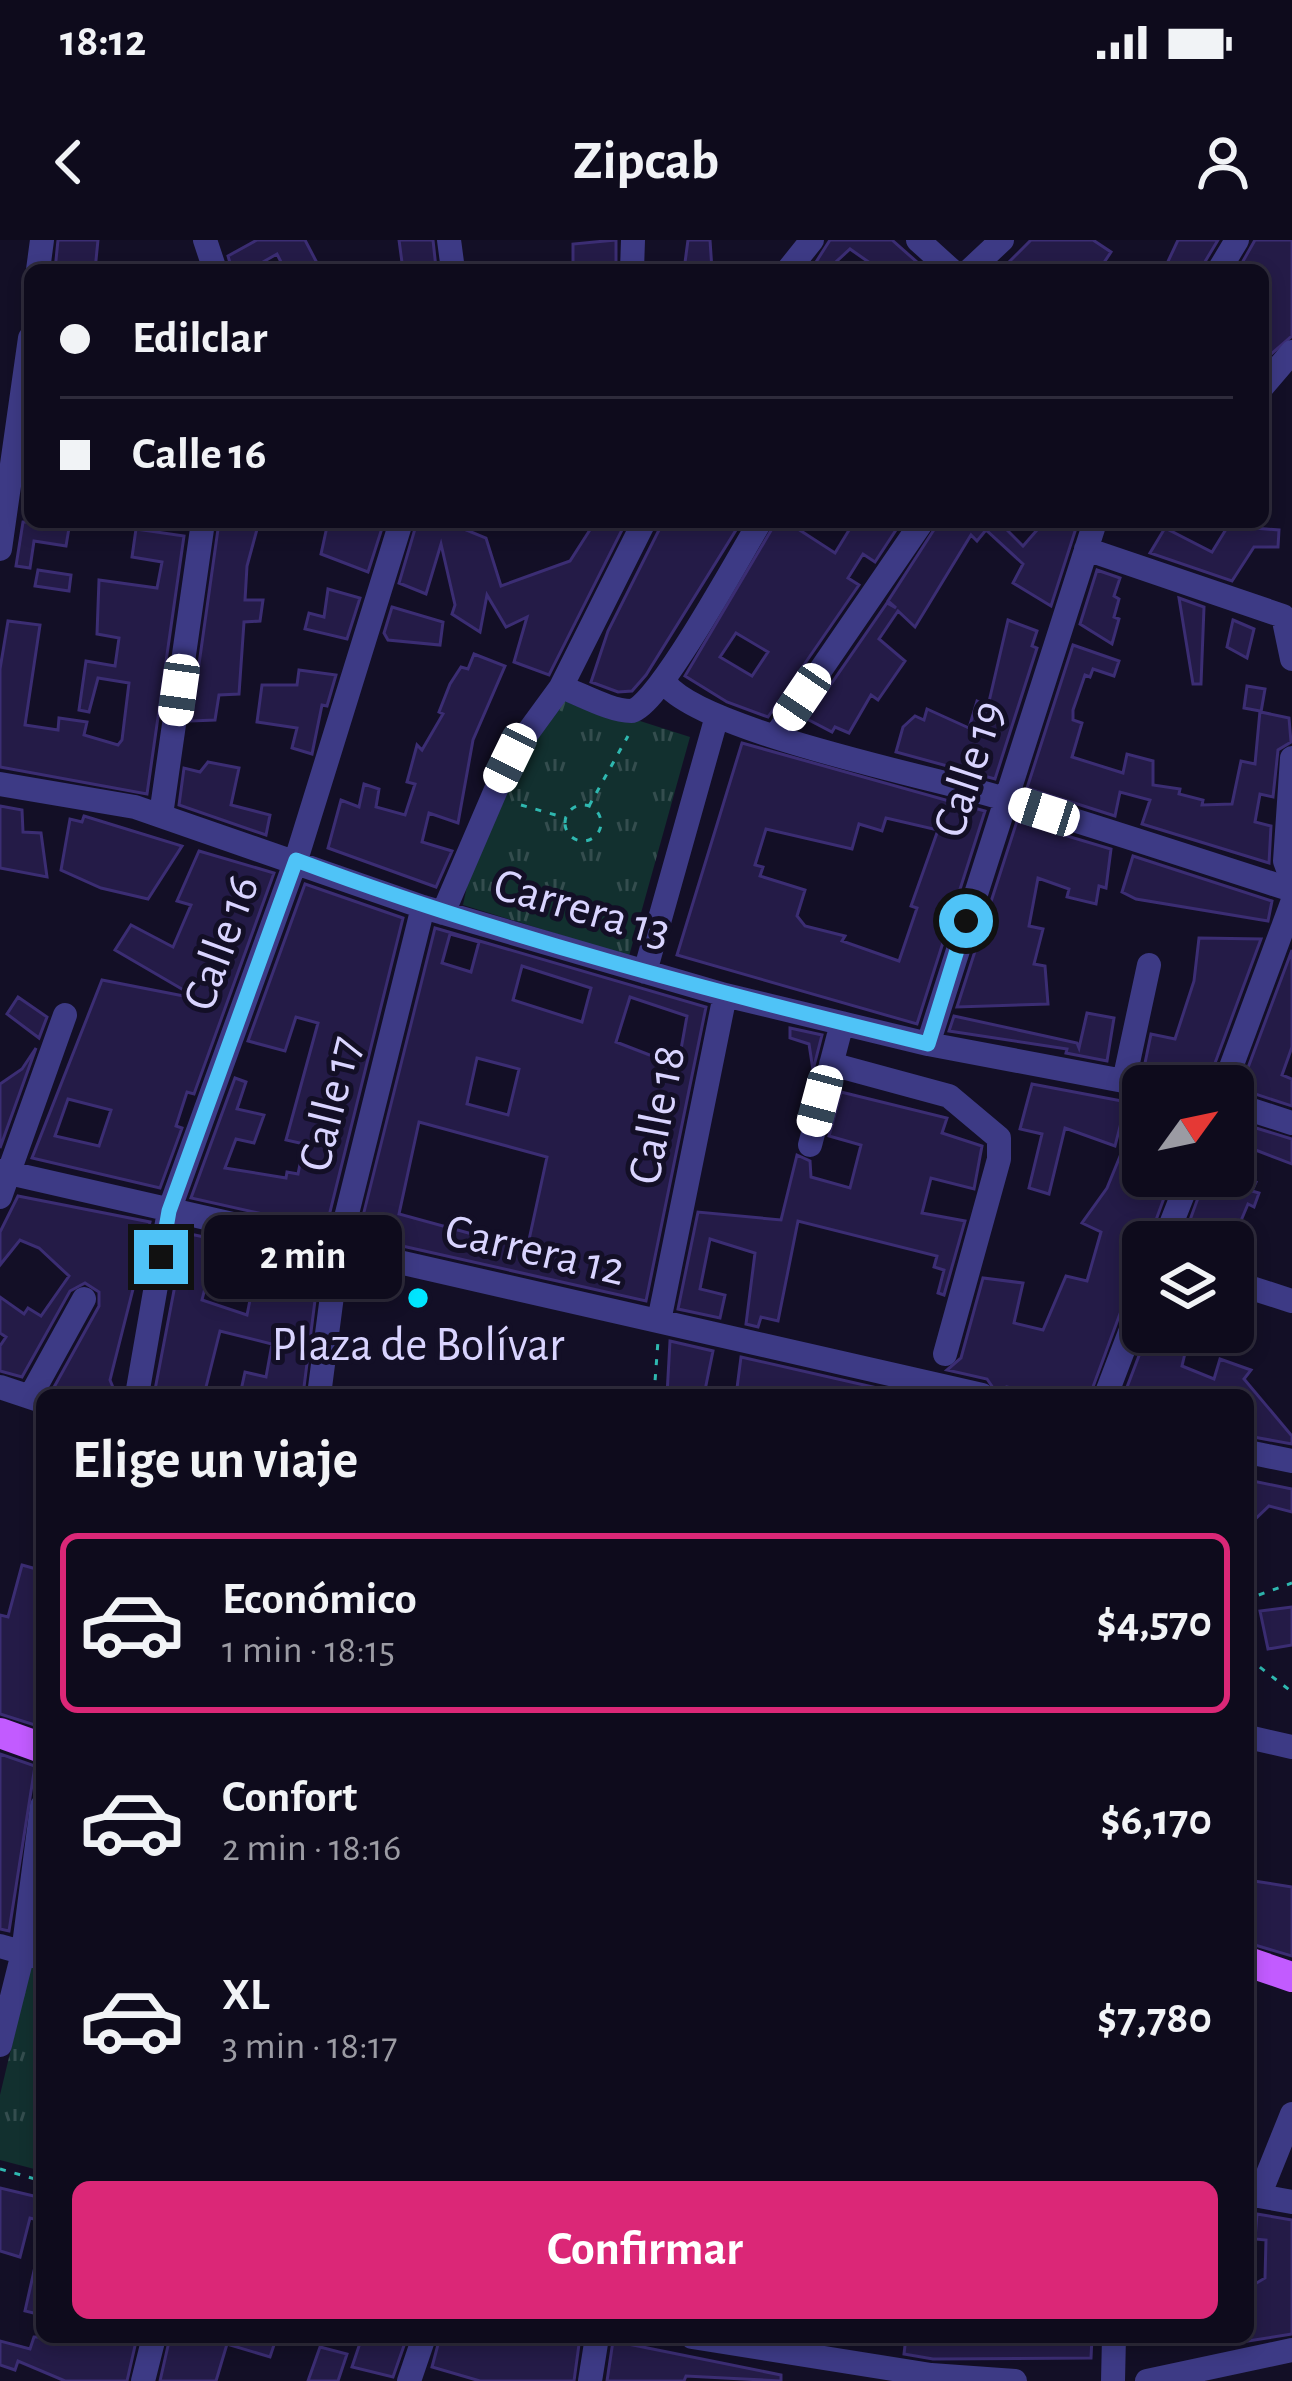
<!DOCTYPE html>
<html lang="es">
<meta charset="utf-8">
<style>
:root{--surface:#0e0b1c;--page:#1c1929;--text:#f1f3f6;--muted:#9b9ba3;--line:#2e2b3b;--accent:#db2777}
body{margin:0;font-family:"Alegreya Sans",sans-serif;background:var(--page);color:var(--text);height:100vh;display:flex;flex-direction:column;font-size:45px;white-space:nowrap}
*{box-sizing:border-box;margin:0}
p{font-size:39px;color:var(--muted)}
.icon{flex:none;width:66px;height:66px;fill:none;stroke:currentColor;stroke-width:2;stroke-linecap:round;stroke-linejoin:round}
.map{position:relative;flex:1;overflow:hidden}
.drawer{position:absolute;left:36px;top:1149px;width:1218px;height:954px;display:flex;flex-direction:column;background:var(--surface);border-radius:18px;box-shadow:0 6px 18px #0003,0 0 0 3px var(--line)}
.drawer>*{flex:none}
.banner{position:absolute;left:24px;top:24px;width:1245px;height:264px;border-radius:18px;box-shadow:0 6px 18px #0003,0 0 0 3px var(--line);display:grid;align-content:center;height:264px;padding:0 36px;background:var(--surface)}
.needle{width:78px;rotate:57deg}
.buttons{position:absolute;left:1122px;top:825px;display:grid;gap:24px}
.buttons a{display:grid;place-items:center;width:132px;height:132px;border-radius:18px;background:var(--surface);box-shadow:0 6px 18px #0003,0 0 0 3px var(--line);font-size:60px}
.end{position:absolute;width:54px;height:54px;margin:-27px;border:15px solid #4fc3f7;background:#111;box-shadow:0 0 0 6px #111}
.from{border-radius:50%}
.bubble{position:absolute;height:84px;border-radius:18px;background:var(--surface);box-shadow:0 6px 18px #0003,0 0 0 3px var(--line);font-size:39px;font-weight:600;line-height:84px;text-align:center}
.car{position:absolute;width:36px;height:72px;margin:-36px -18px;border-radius:15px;box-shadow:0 0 9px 3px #0007;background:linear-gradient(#fff 24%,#345 0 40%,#fff 0 76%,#345 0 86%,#fff 0)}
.banner b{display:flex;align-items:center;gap:42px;height:114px;font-size:45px}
.banner b+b{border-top:3px solid var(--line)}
.banner i{width:30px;height:30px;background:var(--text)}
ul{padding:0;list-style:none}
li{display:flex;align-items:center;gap:36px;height:180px;margin:0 24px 18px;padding:0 12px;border:6px solid transparent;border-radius:18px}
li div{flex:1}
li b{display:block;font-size:45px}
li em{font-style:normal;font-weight:600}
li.selected{border-color:var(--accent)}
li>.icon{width:108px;height:108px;stroke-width:1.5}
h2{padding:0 36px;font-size:54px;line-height:144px}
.action{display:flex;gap:24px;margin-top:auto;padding:24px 36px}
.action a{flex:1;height:138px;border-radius:18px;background:var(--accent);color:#fff;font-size:48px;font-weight:600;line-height:138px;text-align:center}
.status{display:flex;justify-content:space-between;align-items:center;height:84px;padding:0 60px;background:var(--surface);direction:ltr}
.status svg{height:33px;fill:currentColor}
header{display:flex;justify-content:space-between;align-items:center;height:156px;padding:0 36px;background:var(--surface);font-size:54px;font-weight:600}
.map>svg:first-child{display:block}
</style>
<div class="status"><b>18:12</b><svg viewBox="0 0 49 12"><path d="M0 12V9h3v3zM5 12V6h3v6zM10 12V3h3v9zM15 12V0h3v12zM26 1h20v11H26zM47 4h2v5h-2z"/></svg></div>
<header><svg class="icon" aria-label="back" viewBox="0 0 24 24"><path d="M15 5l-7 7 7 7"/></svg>Zipcab<svg class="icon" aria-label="person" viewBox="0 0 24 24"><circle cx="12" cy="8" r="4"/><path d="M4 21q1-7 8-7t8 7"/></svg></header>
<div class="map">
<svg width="1292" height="2141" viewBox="0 0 1292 2141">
<defs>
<pattern id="grass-tufts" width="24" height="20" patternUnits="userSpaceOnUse" patternTransform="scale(3)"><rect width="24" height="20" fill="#12302f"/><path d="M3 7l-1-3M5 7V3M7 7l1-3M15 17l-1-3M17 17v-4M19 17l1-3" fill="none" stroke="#344d4e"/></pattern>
</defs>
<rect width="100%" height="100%" fill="#130f26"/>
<path fill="url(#grass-tufts)" d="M565,457L690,497L629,716L463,665L480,584L498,542Z
M32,1721L42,1724V1931L0,1920V1855Z"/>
<path fill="#241b47" stroke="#3b2d73" stroke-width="3" fill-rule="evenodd" d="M58,0H98L95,30H55Z
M257,0H305L316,21L285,30L277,14L249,30H232L228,16Z
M399,0H433L436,28L403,30Z
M616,0V30L573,28V4Z
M688,0H710L712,30H684Z
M830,0H892L926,30H880L850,9L827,30L816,22Z
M1031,0H1093L1111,12L1099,30H1001Z
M1178,0H1218L1200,30H1164Z
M1255,0H1292V96L1263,121V30H1238Z
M23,282H70L66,306L34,301L30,328L16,326Z
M219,282H259L247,326L245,360H263L260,381L244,382L239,454L219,455L215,480L191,481Z
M328,282H384L368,332L321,314Z
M417,282H447L486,298L501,346L570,321L595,282H626L549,435L514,422L527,377L506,387L487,355L480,392L452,374L455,365L441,304L426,354L399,343Z
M663,282H741L646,435L632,451L618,452L591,442L608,391Z
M776,282H802L798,289L835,313L854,282H883L896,290L875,322L863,314L848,338L859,345L768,477L727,462L685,436ZM736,393L768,412L752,436L720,417Z
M939,282H999L1023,306L1044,282H1078L1051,366L1013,343L1023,324L986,290L977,301L971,295L915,387L898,371L879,399L905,421L878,460L871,455L849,493L835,487L832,492L807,479L887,363L896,368L888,361Z
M1228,286L1279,290L1278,307H1254L1232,341L1150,313L1165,288L1212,312Z
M136,289L184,296L147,554L0,527V429L8,381L40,385L25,485L58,490L59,478L87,482L84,495L118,505L122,500L129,443L98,438L89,472L79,470L86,421L115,426L119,398L97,394L99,340L157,348L162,322L132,317Z
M38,330L71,335L69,351L35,346Z
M1097,330L1120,338L1114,356L1119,359L1114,377L1119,379L1112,404L1080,384Z
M328,349L360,358L347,399L305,389L309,373L324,377Z
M1179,358L1204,367L1201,444H1193Z
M392,367L443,382L440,405L388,400L384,393Z
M1008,380L1037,391L1032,406L1037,408L995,539L896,512L903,487L915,476L924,480L927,469L969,488L977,461L988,466Z
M1233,380L1254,389L1247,418L1227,407Z
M1073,405L1119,421L1114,436L1093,429L1090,437L1085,435L1073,470V480L1082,483L1072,517L1123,533L1127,514L1153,521V545L1180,549L1179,554L1203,560L1202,565L1232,564L1241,521L1255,524L1260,471L1244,468L1247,446L1265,449L1261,472L1289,478L1291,502L1278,510L1273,557L1260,554L1255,582L1271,586L1269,623L1142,584L1150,560L1120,552L1115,576L1027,548Z
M474,414L505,426L473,500L458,583L429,573L422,602L452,611L436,647L328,608L341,560L359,567L364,544L379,549L376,567L405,575L415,544L407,542L417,505L422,510L443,474L439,472L450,444L461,427L468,429Z
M299,430L336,435L327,466L322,465L312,514L292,508L297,488L257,482L262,445H297Z
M742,503L985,571L917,784L677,715ZM886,578L938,590L911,666L917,668L899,721L842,701L845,696L805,686L797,676L805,650L760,636L763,627L755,625L766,589L852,609L859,584L882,591Z
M208,522L239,528L231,565L270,575L266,595L179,565L184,528L200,532Z
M0,566L22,570L23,592L41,593L47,637L0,628Z
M84,576L182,606L148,659L101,648L61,630L70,579L82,582Z
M1017,581L1111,609L1106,648L1099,646L1096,664L1067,657L1069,649L1038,638L1029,686L1043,689L1034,724L1045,726L1048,764L957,767Z
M199,611L274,633L194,854L187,852L176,886L182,888L160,948L32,918L102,740L199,759L115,710L131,685L173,707L191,665L177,661ZM68,859L111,870L99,906L55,896Z
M1133,616L1272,661L1268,681L1136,659L1122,652Z
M305,644L403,678L326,988L191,958L235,838L246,842L237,869L264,875L254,903L236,899L225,928L286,938L287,932L298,934L304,904L286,900L318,783L296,777L285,811L248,801Z
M435,688L706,767L646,1061L358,996ZM450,694L479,702L471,732L442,723ZM522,726L591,748L582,782L513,760ZM630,757L687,776L678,826L616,802ZM477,818L519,829L508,875L467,864ZM419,882L547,917L527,1009L399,974Z
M1199,698L1261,699L1208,842L1177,834L1175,841L1165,839L1144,828L1151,794L1175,799L1194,741Z
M1292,710V807L1282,835L1292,839V866L1240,849Z
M18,757L47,777L39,798L7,774Z
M1087,773L1114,778L1107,821L1066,813L1067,809L949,791L954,776L1077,803L1079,808Z
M790,788L822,795L813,830L809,804L790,798Z
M36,808L0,908V844L22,829Z
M1032,844L1143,865V881L1123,875L1115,906L1065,888L1049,954L1029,948L1042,894L1020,889Z
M841,852L947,878L942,893L982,906L974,949L931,938L922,973L965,981L944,1055L938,1053L944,1030L934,1027L937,1016L798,981L778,1081L761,1077L758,1087L746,1084L755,1013L710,999L700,1049L725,1055L720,1078L678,1069L698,972L781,980L797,915L810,921L811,937L850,948L861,905L829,896Z
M1233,881L1292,899V924L1253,909L1242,937L1256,942L1252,951L1259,953L1254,967L1248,964L1232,1002H1182L1206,936H1233Z
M1123,909L1143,917V936H1172L1148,1002H1143V1035L1128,1052L1090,1155H1044L1007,1147L1006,1155H998L987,1139L947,1130L961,1118L983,1038L1023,1043L1014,1083L1043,1090L1066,1036L1087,1041L1101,992L1082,983L1107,948Z
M18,956L150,982L110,1140L116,1155H57L53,1149L99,1066V1052L85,1043L70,1051L22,1137L0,1131V1106L6,1097L0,1093V1057L24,1074L28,1068L41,1076L69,1036L39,1008L20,1000L0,1025V992Z
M185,993L320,1021L303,1155H240L245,1132L266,1137L272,1104L220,1091L204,1155H154ZM210,1028L240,1034L239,1041L253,1045L247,1075L202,1060Z
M1148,1092H1190L1182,1126L1214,1139L1220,1119L1251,1130L1244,1139L1292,1196V1204L1248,1196V1155H1124Z
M670,1101L713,1111L704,1155H667Z
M741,1117L908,1155H771L737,1148Z
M1248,1240L1292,1249V1272L1269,1266L1248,1286Z
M22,1325L40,1330L42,1339L41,1487L0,1474V1375L8,1377Z
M1292,1367V1405L1268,1409L1260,1371Z
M0,1514L35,1526L9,1691L0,1689Z
M1254,1641L1292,1647V1716L1248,1703V1651Z
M0,1948L42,1958V1981L30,1978L20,2017L0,2011Z
M1257,1974L1292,1980V2094L1248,2101V2048L1265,2038L1266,2000L1255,1999Z
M36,2022L42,2023V2075L25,2071Z
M34,2097H137L127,2141H65L18,2121L15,2130L0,2125V2101L30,2109Z
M170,2097H261L275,2102L270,2117L227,2104L216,2141H160Z
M376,2097H407L393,2137L352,2127L361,2100L374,2104Z
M440,2097H580L574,2141H480L432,2127Z
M906,2097H1092L1091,2118L933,2119L904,2114Z
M613,2101L781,2135V2141L686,2136L684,2141H607Z
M320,2107L347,2114L338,2141H308Z"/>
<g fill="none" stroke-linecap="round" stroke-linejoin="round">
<path stroke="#2fb8b0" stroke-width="3" stroke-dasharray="6 9" stroke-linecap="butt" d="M521,565L566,578
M565 583a18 18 0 1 1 36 0a18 18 0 1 1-36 0Z
M589,566L628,496
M654,1155L658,1101
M1248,1365L1256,1356L1292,1343
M1248,1418L1292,1452
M0,1929L42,1941"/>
<path stroke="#3d3a85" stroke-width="24" d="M205,0L215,30
M449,0L453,30
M918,0L951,30
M38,30L42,0
M632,30L633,0
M788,30L812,0
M970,30L1002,0
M1219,30L1237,0
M1263,146L1292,112
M0,309L30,98
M1086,309L1283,376L1292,419
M665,443C701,491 935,538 1002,558C1099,587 1195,619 1292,650
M561,447C581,454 610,471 631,471C656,470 742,311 760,282
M776,495L922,282
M1292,518L1285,621L1292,640
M0,544L135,567L423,667L725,755L928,804L1150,846
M161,575L203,282
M443,673L510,517L561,447L644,282
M645,732L717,476
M928,804L1095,282
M831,824L949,856L999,898V919L945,1114
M1124,841L1149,725
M1224,846L1292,663
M1233,864L1292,883
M810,905L842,783
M0,931L982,1155
M0,957L65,775
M1164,1002L1190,936
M1239,1044L1292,1061
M659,1081L725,755
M0,1147L42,1161
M137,1155L169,971L296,620L401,282
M319,1155L338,1010L423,667
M1106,1155L1143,1058
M30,1157L84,1059
M1248,1212L1292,1221
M1248,1497L1292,1507
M0,1706L42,1718
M0,1805L23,1713L42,1566
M1248,1954L1292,1962
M1259,1956L1292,1874
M692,2097L931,2135L1015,2141
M143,2141L154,2097
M409,2141L424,2097
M590,2141L597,2097
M1113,2141L1114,2097
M1147,2141L1292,2110"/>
<path stroke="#c25bff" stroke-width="30" d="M0,1493L42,1508
M1248,1722L1292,1737"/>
</g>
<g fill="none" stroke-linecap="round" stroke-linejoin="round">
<path stroke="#4fc3f7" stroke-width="15" d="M161,1017L169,971L296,620C502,697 715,752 928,804L966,681"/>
</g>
<circle fill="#00e5ff" stroke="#130f26" stroke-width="4.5" cx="418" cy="1058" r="12"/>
<g text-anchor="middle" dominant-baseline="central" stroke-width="10" stroke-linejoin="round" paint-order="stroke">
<g font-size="48" fill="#d9d4ff" stroke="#130f26">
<text transform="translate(970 529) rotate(-72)">Calle 19</text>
<text transform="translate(582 669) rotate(16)">Carrera 13</text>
<text transform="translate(222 703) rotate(-70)">Calle 16</text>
<text transform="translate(331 864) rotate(-76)">Calle 17</text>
<text transform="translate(658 875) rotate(-79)">Calle 18</text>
<text transform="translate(535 1011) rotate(13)">Carrera 12</text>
</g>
<g font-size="48" fill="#d9d4ff" stroke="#130f26">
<text x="418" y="1106">Plaza de Bolívar</text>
</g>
</g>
</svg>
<div class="buttons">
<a><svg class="needle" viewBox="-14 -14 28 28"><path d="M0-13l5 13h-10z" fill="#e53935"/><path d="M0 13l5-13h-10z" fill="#9b9ba3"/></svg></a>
<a><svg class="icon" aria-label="layers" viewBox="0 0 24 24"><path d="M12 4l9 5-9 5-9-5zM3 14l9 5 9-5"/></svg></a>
</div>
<i class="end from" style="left:966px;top:681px"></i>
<i class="end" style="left:161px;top:1017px"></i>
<div class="bubble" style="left:204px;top:975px;width:198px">2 min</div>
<i class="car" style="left:179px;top:450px;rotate:188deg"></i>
<i class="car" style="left:802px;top:457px;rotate:214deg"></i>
<i class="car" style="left:510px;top:518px;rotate:206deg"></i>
<i class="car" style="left:1044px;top:572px;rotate:288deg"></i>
<i class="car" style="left:820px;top:861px;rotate:195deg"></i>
<div class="banner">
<b><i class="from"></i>Edilclar</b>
<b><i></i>Calle 16</b>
</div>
<section class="drawer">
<h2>Elige un viaje</h2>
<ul>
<li class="selected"><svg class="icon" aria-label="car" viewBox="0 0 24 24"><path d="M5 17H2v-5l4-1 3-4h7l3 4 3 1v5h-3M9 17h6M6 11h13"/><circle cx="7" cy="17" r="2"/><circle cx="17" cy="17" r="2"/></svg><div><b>Económico</b><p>1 min · 18:15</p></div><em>$4,570</em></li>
<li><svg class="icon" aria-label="car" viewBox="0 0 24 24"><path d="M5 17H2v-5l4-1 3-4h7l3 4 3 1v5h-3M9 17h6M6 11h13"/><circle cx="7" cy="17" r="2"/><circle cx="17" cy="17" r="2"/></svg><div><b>Confort</b><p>2 min · 18:16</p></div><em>$6,170</em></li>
<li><svg class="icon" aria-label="car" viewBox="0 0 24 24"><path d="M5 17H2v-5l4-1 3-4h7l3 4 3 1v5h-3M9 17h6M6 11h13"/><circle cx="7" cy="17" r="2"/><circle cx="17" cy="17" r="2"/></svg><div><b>XL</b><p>3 min · 18:17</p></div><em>$7,780</em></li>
</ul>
<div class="action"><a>Confirmar</a></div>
</section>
</div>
